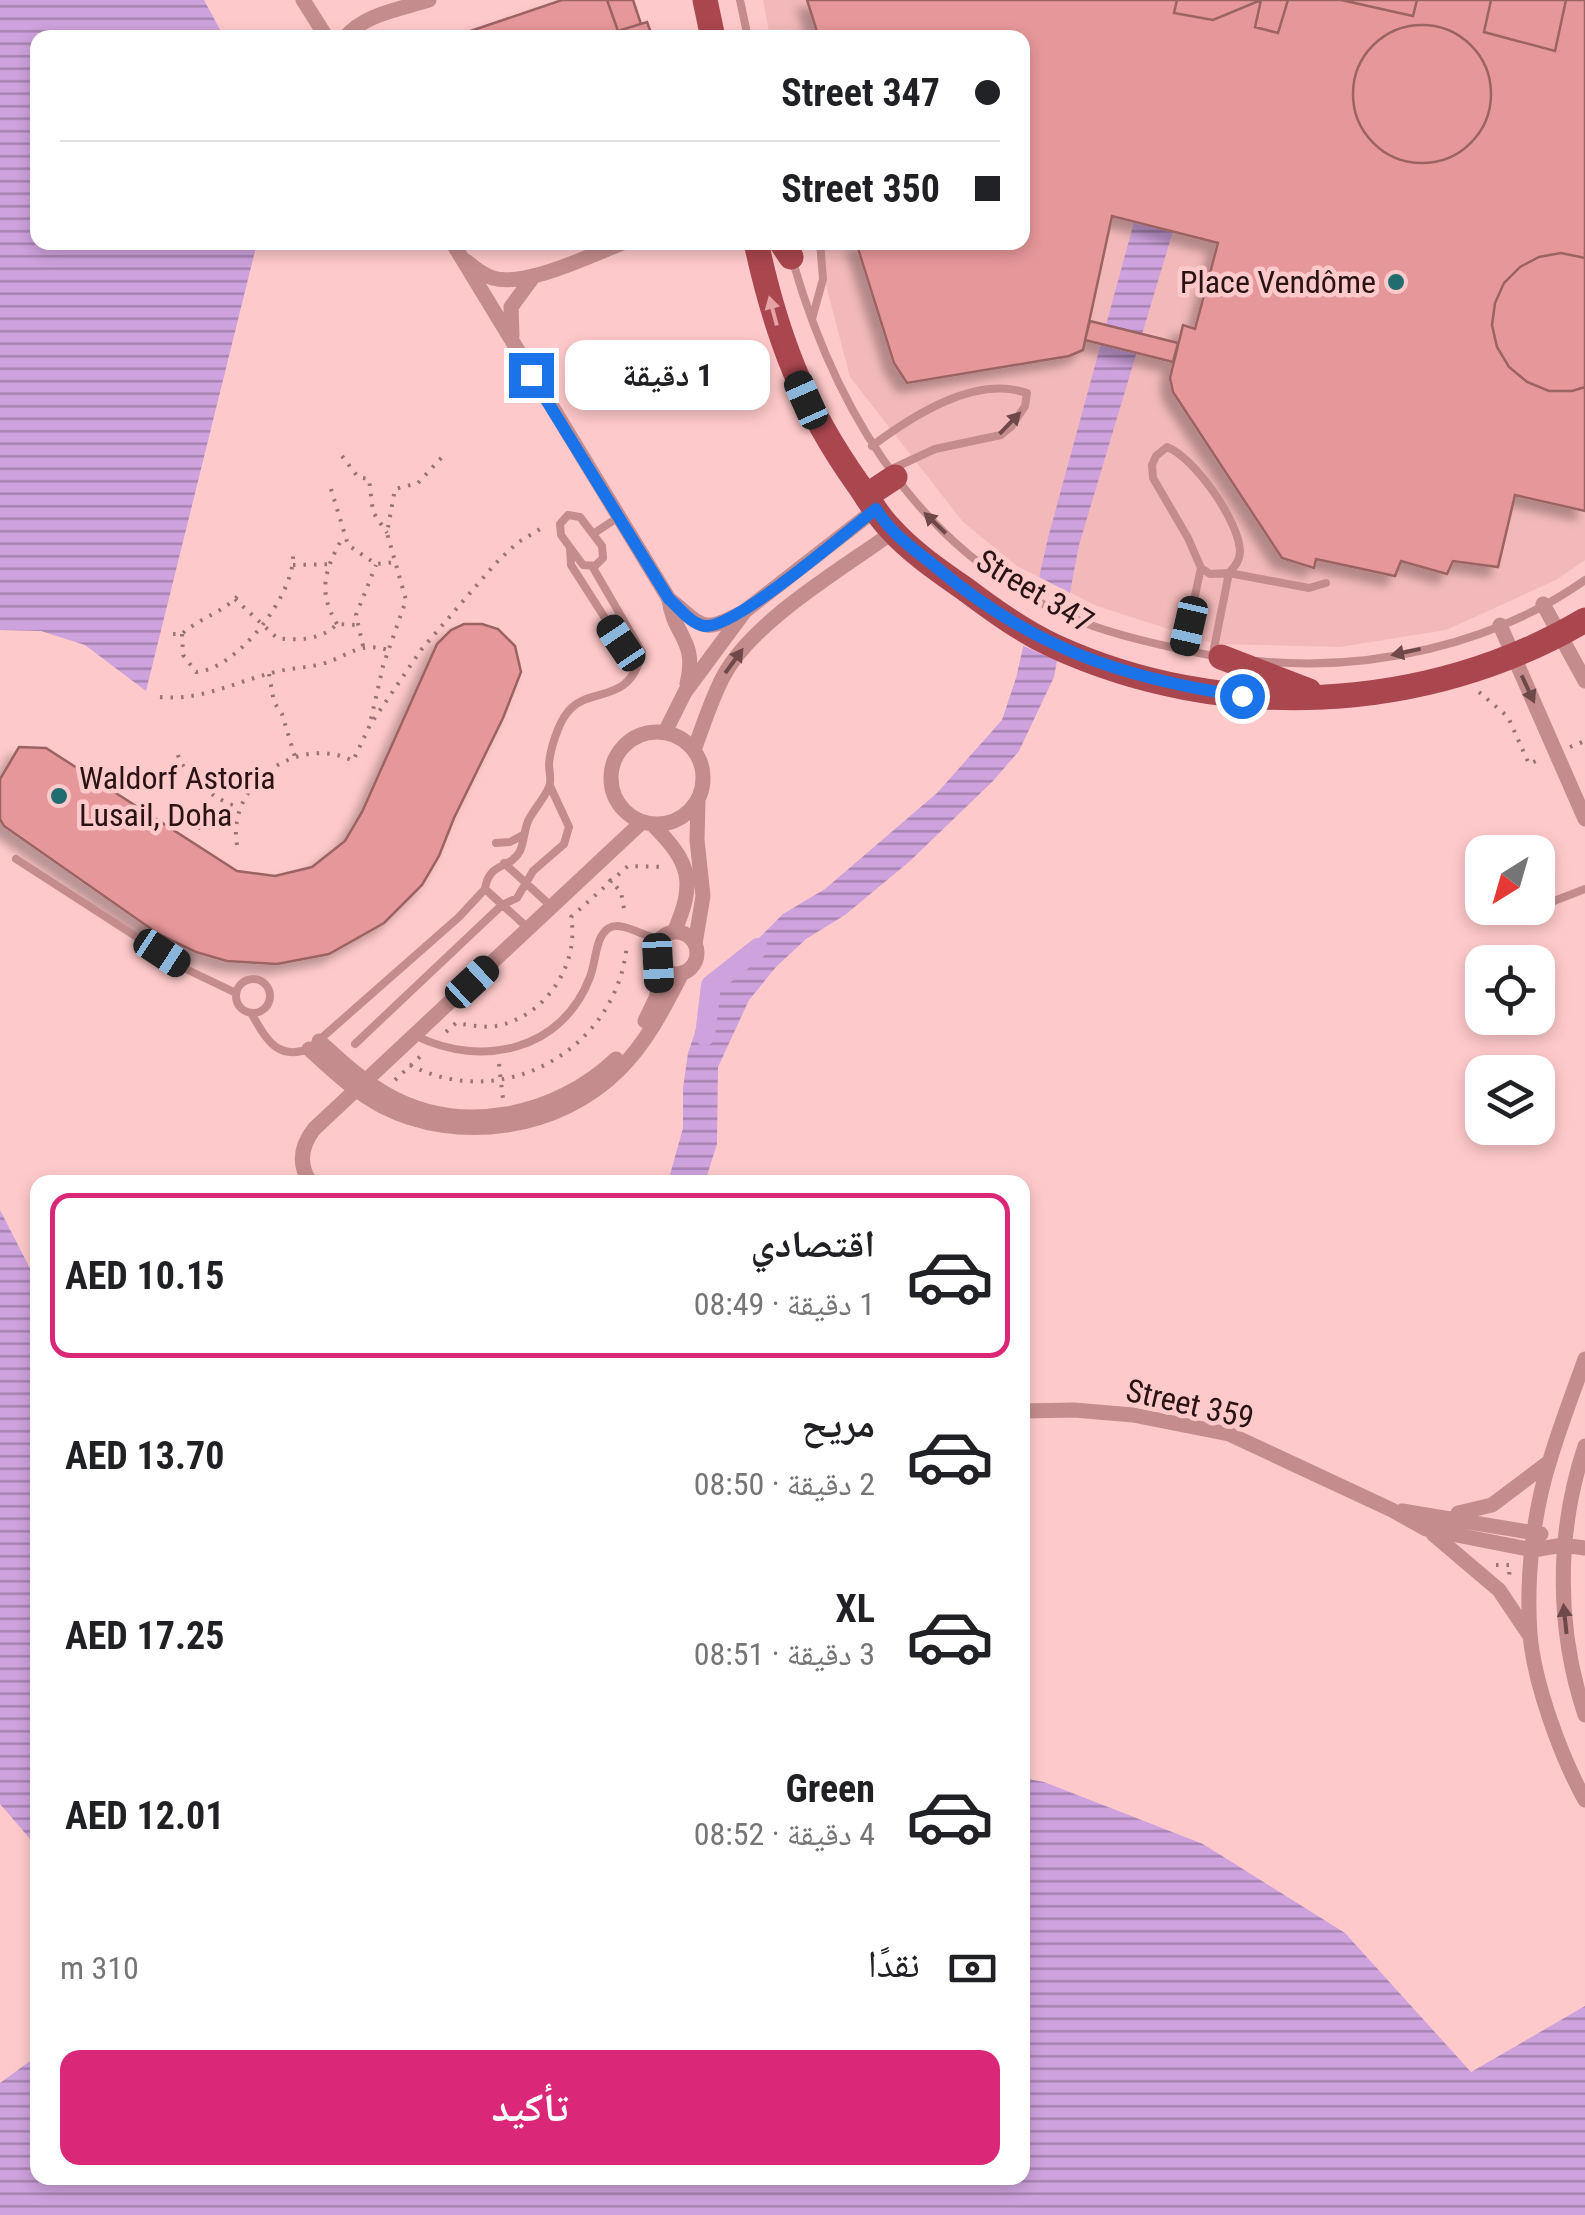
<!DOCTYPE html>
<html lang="ar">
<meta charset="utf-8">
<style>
:root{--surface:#fff;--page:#f2f2f2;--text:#202124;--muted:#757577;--line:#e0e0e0;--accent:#db2777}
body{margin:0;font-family:"Roboto Condensed","Noto Naskh Arabic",sans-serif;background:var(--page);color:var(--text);direction:rtl;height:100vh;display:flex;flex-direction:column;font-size:38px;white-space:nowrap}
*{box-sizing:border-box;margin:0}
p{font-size:32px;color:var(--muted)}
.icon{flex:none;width:55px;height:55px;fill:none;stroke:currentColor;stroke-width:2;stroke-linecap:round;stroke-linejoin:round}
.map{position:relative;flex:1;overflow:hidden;direction:ltr}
.panel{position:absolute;left:30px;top:1175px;width:1000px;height:1010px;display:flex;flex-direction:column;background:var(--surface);border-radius:20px;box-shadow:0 5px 15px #0003;direction:rtl}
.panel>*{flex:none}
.hud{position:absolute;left:30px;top:30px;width:1000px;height:220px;border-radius:20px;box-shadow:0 5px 15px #0003;direction:rtl;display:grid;align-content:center;height:220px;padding:0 30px;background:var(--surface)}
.needle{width:65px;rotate:217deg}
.tools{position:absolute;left:1465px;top:835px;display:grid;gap:20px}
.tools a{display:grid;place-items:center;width:90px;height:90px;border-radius:20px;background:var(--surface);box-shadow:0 5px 15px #0003;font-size:50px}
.end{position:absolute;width:45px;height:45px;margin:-22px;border:12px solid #1a73e8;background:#fff;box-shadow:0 0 0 5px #fff}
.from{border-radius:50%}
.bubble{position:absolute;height:70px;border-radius:20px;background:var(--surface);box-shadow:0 5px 15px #0003;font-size:32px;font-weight:700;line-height:70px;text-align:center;direction:rtl}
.car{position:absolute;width:30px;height:60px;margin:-30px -15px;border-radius:12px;box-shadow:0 0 8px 2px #0007;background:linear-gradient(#222 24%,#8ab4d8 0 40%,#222 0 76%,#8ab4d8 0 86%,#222 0)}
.hud b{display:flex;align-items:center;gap:35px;height:95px;font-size:38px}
.hud b+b{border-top:2px solid var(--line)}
.hud i{width:25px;height:25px;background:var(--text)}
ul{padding:18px 0 0;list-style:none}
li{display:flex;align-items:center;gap:30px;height:165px;margin:0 20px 15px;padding:0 10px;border:5px solid transparent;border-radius:20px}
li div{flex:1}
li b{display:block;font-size:38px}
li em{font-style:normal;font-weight:700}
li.selected{border-color:var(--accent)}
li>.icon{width:90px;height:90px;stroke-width:1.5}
.pay{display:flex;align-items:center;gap:25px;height:110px;padding:0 30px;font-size:38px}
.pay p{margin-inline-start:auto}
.button{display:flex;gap:20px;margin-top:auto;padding:20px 30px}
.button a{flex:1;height:115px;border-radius:20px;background:var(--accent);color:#fff;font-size:40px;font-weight:700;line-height:115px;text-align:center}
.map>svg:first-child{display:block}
</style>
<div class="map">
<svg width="1585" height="2215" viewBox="0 0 1585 2215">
<defs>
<pattern id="water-rules" width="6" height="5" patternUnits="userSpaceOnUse" patternTransform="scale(2.5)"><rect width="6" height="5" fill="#cea2dd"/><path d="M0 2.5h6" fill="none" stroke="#a783b2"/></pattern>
<filter id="shadow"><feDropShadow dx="-9" dy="9" stdDeviation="5" flood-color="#0004"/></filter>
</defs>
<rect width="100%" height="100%" fill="#fec9ca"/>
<path fill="#f3b9ba" d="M763,0H1585V560L1556,580L1446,630L1340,647L1215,644L1097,606L1017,566L963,522L850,377L815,243L1022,242V38L770,37Z"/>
<path fill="url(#water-rules)" d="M0,0H204L224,37L38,38V242L257,243L146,691L85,645L41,631L0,630Z
M1134,222L1173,231L1079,545L1054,677L1019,751L993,781L910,861L845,915L806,939L776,967L749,1000L718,1067L717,1144L705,1182H668L683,1128V1088L688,1053L699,1021L745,952L783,914L825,889L937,793L1002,720L1016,678L1048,538Z
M0,1210L37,1282V1847L0,1804Z
M1023,1778L1044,1782L1203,1844L1345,1933L1471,2072L1585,2006V2215H0V2083L37,2056L38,2178H1022Z"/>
<path fill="#fec9ca" d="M1035,575L1074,595L1060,662L1019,644Z"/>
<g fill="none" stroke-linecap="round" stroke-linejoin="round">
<path stroke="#cea2dd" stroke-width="20" d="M705,1036L711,985L758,948"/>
</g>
<path fill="#e69799" stroke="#9c6364" stroke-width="2.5" filter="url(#shadow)" d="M562,0H607L618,31L647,22L653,38H450Z
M607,0H633L641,24L618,31Z
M807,0H1177L1174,13L1213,20L1261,0L1255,27L1278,33L1288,0H1585V511L1515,495L1498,567L1453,561L1447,574L1401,561L1395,576L1316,559L1314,568L1282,558L1173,392L1170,378L1183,325L1195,329L1218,243L1112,216L1083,350L1069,356L907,383L894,363L856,242H1022V38H819Z
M807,0H1585V511L1515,495L1498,567L1453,561L1447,574L1401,561L1395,576L1316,559L1314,568L1282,558L1173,392L1170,378L1183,325L1195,329L1218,243L1112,216L1083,350L1069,356L907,383L894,363L856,242H1022V38H819Z
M1341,0H1417L1413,16Z
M1491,0H1566L1555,51L1484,32Z
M1353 94a69 69 0 1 1 138 0a69 69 0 1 1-138 0Z
M1561,253L1585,258V387L1572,391H1549L1527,382L1509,367L1497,347L1492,325L1495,303L1504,283L1520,267L1539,257Z
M1090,321L1178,343L1173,362L1085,340Z
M464,624H482L498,629L515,646L521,672L503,718L454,818L439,856L422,885L384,923L329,954L277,964L227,961L196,952L157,933L4,826L0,819V779L19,747L46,748L237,871L275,876L312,867L345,841L362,812L437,644L451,630Z"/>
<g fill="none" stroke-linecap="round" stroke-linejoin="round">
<path stroke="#9a7475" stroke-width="4" stroke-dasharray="2.5 8" stroke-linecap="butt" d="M342,456L358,477L369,479L373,512L387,533
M331,489L348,545L376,564L398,562
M293,565L332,564
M235,599L277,638C298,641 322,640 337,624L356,625
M337,624C317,591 325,569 343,537
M173,634H182C200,617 226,612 241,592
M182,634L183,655L196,672C236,670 294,596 293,556
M363,646L356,615L376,565
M269,674L274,702L282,714L295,757
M1479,692L1508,717L1529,764L1543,758
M160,697C201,701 235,682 275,672C290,668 306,668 322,664C349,656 359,641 388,650
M371,719L383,666L406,600L387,533L395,489L418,483L443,456
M1570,747L1585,741
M178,755C184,776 218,802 238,807
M198,828L235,827
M237,845C226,785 298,733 353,761L370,725L421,650L495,564L517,543L545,526
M609,879L621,892L625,914
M446,1032L456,1023C469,1025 483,1028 496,1026C545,1017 580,965 571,917L628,866L666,867
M499,1064L503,1099
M410,1065C504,1114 619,1048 627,943
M395,1080L424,1053
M1496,1565H1510L1509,1577"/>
<path stroke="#c58c8d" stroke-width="8" d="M740,0L748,38
M793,262C839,421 929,566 1093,626C1133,640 1177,649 1219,657
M812,319L823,279L820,242
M872,446C912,416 975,375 1027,393L1025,406L1011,427L1001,435L935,449L894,468
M1167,447C1194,457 1240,522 1240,552C1240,561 1234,567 1229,573L1210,574L1201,568L1188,538L1153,478L1152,465L1156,456Z
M568,515L580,517L602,546L603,558L595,566L583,565L561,535L560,524Z
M593,534L617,518
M570,548L571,565L621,643V656
M1183,650L1201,568
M1213,653L1229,573L1309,588L1326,583
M1258,661C1369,672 1493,645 1585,580
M496,843L510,842L523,835
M16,859L188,970L236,993
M504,863L552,907
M1554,901L1585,889
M529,929L485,889C489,861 510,870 520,851C524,842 524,831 528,821C534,809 544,799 549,787C552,781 549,771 549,764C550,750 558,724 567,713C589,684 629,708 642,652L592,566
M236 996a17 17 0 1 1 34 0a17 17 0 1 1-34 0Z
M251,1013C266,1038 276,1061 309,1049L459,917L485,889
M416,1036C482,1068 562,1051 590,977C596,963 595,936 609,928C621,920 646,938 660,939
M355,1044L502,905L517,898L533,871L564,844L569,827L550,786"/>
<path stroke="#c58c8d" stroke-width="15" d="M303,0L327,38
M345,38C363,14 402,9 429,0
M452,242L669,599C705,627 700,635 745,611
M466,261C474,268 483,275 493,278C525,288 593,254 625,242
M512,336L511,307L533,277
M669,599C673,636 698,639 687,684
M1543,604L1585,681
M1500,625L1585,819
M611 778a46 46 0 1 1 92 0a46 46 0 1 1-92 0Z
M665,732L685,692L745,611L876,509
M694,750C703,726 711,700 723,677C751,622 842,569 893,532
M652,824C691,863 696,882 674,932
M655 953a21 21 0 1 1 42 0a21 21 0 1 1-42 0Z
M695,944L703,896L697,840L698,801
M310,1182C298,1164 301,1146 314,1129L642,822
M1585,1359C1573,1393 1560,1426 1550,1460C1533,1513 1526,1578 1530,1634C1534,1683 1561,1757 1585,1800
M1022,1411L1074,1410L1133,1415L1229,1434L1392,1510L1426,1529L1533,1550L1563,1545L1585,1548
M1585,1446C1556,1533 1556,1627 1585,1715
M1402,1511L1541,1534
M1458,1513L1492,1505L1549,1462
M1433,1534L1499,1590L1530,1636"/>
<path stroke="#aa464e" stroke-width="25" d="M705,0L713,38
M756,242C776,335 803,407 858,484C868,498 877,515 889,527C910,551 939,571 965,589C993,610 1022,631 1054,646C1222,723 1426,714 1585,620
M781,242L791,257
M866,496L895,477
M1221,657L1309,691"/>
<path stroke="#c58c8d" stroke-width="15" d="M645,1021L657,996L658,963
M319,1041C340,1060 361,1080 386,1094C461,1137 556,1116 616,1059
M309,1049C332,1070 355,1092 382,1106C458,1145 559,1130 619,1070C647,1042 664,1008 682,973"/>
</g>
<defs><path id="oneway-solid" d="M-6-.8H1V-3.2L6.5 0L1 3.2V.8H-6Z" transform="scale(2.5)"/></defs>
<use fill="#e5a2a5" href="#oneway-solid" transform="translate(773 311) rotate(-105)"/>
<g fill="#6f494a">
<use href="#oneway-solid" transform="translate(1010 423) rotate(-46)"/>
<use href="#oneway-solid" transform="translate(935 523) rotate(-136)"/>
<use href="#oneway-solid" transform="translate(1406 652) rotate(168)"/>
<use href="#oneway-solid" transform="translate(734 661) rotate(-54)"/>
<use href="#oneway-solid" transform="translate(1528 689) rotate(65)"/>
<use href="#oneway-solid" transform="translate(1565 1619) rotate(-96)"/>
</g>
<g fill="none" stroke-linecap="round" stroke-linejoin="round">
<path stroke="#1a73e8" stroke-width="12" d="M531,375L669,599C680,608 690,624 705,626C735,629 847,531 876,509C891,534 914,549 936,567C1031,647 1121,678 1242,696"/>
</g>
<g fill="#206c6e" stroke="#fec9ca" stroke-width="4">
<circle cx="1396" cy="282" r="10"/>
<circle cx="59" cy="796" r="10"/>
</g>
<g text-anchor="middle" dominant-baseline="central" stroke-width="9" stroke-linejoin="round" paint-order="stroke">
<g font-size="32" fill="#291314" stroke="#fec9ca" text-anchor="end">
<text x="1376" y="282">Place Vendôme</text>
<text x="79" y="778" text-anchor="start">Waldorf Astoria<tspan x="79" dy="37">Lusail, Doha</tspan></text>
</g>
<g font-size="32" fill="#291314" stroke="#fec9ca">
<text transform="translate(1035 591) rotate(31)">Street 347</text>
<text transform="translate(1190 1404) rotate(13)">Street 359</text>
</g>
</g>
</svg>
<div class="tools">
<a><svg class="needle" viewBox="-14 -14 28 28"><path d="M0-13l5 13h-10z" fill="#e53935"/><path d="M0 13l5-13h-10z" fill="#757577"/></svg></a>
<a><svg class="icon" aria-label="locate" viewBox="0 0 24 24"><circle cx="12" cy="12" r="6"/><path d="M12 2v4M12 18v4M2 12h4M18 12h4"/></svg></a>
<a><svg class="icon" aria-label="layers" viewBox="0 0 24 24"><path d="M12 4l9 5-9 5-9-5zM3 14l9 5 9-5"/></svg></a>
</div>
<i class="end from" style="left:1242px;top:696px"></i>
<i class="end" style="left:531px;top:375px"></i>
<div class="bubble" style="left:565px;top:340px;width:205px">1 دقيقة</div>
<i class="car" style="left:806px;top:400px;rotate:336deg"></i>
<i class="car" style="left:1189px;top:626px;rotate:193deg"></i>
<i class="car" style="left:621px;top:643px;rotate:326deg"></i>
<i class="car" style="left:162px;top:953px;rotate:123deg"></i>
<i class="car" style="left:658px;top:963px;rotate:177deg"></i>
<i class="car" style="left:472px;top:982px;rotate:47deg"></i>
<div class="hud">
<b><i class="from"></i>Street 347</b>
<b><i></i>Street 350</b>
</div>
<section class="panel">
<ul>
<li class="selected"><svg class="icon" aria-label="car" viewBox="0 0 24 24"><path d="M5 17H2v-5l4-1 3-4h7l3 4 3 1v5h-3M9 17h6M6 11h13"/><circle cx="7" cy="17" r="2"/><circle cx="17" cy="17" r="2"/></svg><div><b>اقتصادي</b><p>1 دقيقة · 08:49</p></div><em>AED 10.15</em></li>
<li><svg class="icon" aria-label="car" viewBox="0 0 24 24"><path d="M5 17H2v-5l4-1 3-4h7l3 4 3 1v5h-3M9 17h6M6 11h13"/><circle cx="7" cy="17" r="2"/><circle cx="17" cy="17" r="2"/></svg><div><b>مريح</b><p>2 دقيقة · 08:50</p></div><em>AED 13.70</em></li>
<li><svg class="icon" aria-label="car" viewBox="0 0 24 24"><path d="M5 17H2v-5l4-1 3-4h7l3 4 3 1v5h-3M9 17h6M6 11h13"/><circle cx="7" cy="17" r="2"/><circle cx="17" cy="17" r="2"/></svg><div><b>XL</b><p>3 دقيقة · 08:51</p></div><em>AED 17.25</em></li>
<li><svg class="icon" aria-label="car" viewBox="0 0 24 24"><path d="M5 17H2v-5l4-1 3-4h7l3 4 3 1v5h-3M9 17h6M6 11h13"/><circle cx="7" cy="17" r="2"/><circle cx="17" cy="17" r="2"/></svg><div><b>Green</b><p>4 دقيقة · 08:52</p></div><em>AED 12.01</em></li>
</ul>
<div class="pay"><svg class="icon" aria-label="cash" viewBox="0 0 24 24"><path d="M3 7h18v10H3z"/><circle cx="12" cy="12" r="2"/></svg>نقدًا<p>310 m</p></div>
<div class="button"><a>تأكيد</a></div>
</section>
</div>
